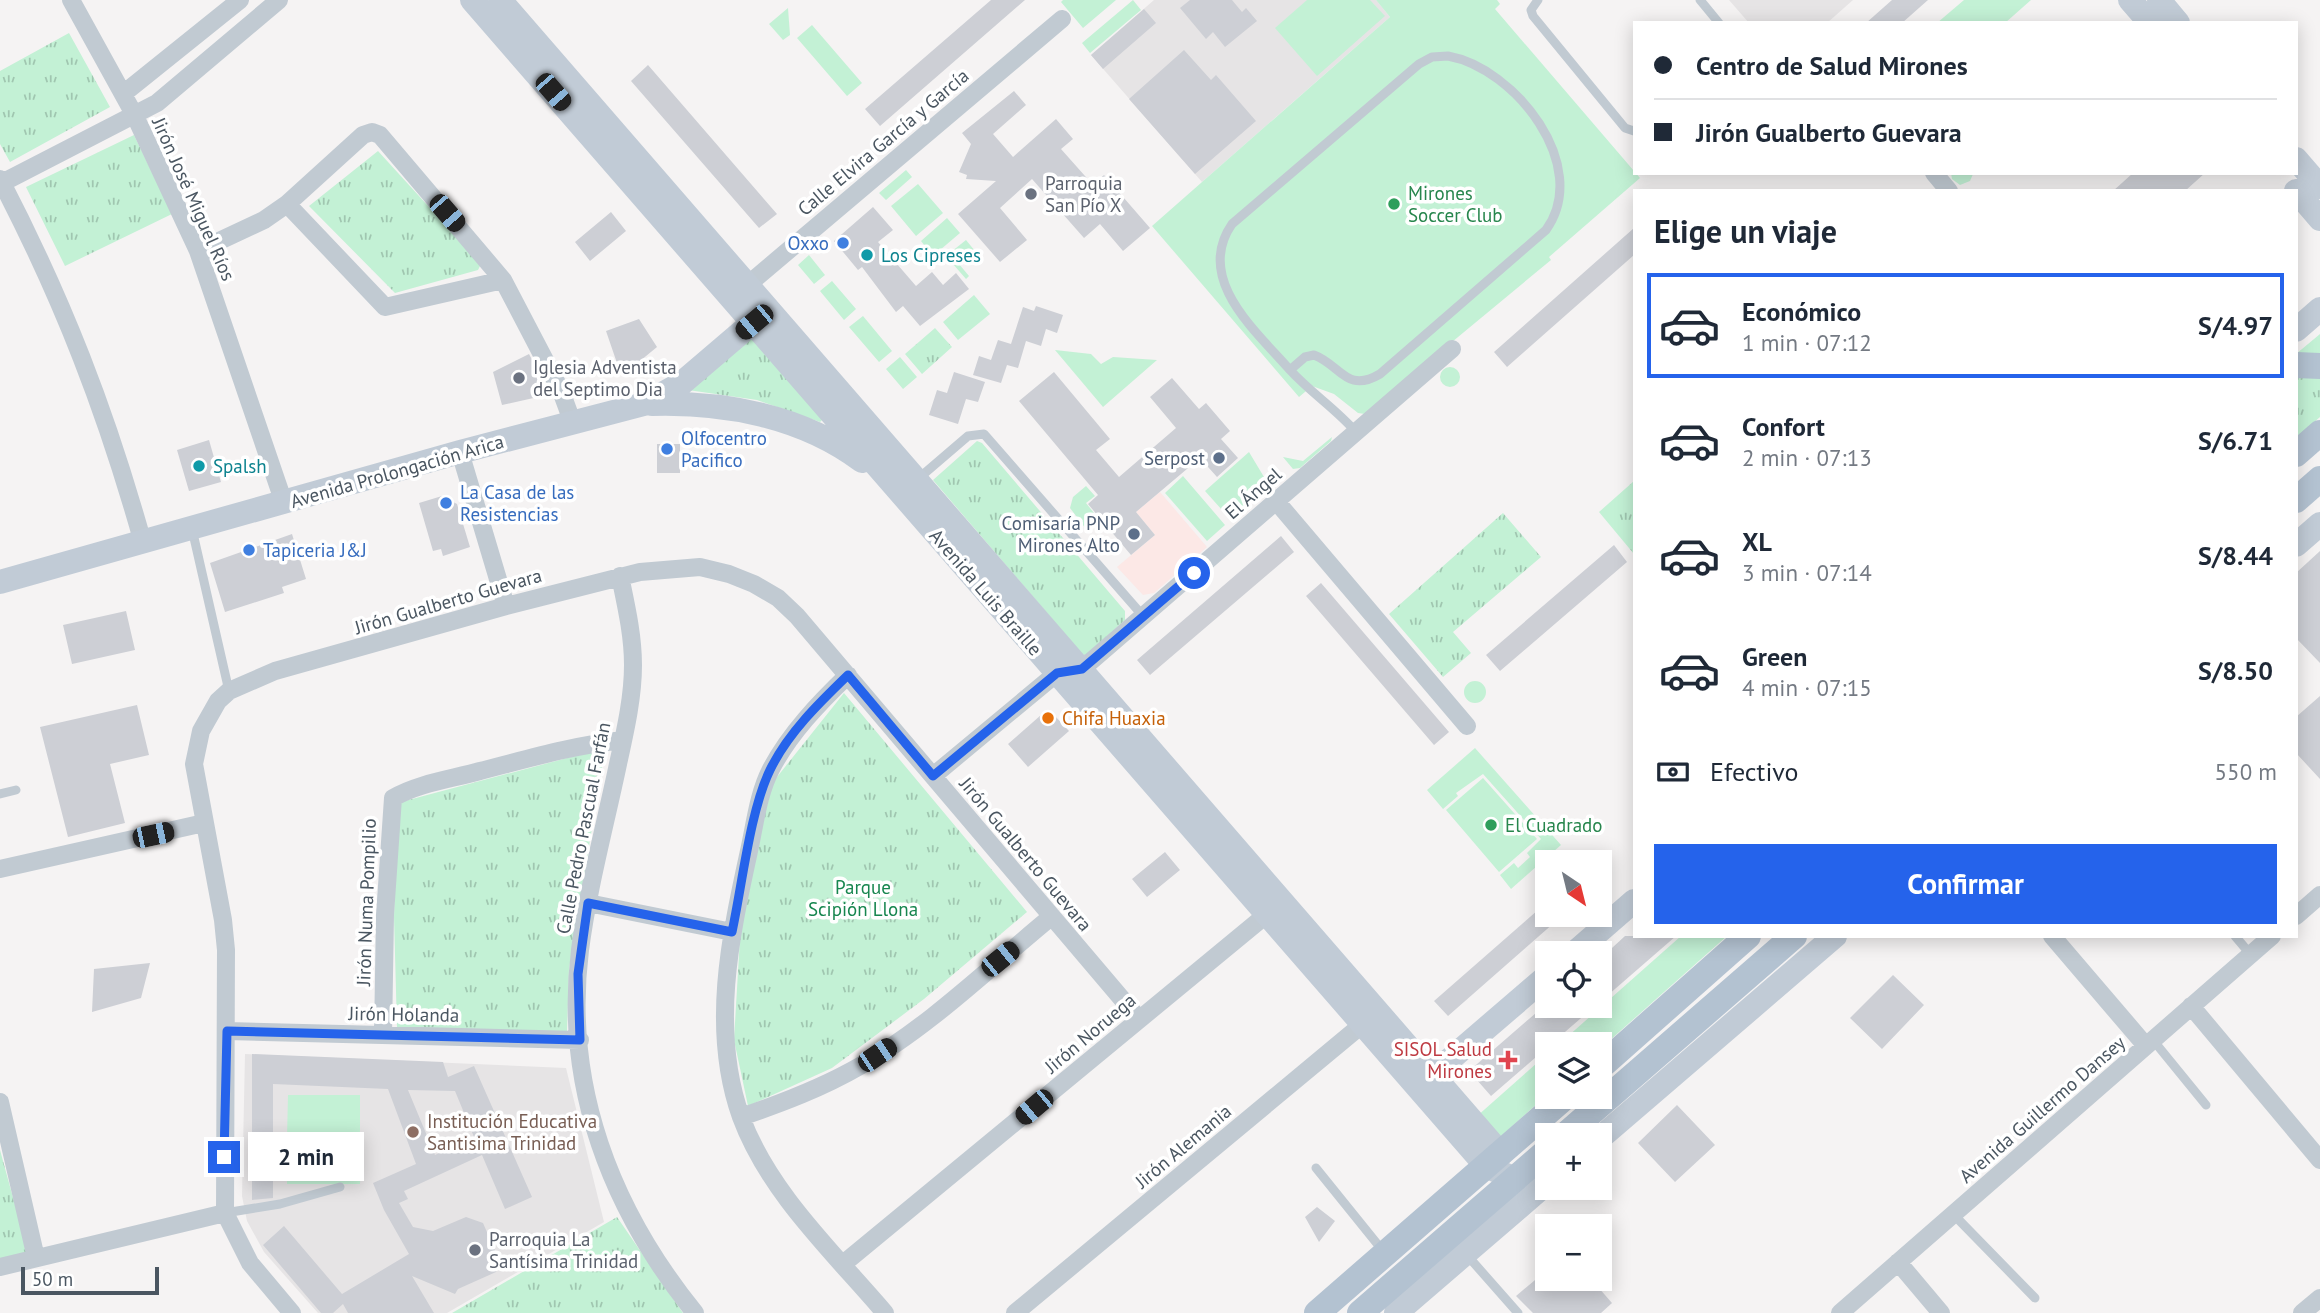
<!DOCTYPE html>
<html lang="es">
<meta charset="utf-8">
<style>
:root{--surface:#fff;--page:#f6f6f7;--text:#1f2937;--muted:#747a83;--line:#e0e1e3;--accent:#2563eb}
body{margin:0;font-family:"PT Sans",sans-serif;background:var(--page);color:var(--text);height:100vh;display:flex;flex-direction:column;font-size:26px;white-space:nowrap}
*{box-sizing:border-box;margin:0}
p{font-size:23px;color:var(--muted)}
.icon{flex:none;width:38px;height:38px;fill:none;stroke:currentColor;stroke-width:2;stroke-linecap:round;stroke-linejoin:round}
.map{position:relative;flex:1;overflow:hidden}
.details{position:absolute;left:1633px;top:189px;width:665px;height:749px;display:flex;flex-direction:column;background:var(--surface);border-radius:0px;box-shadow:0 4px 18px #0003}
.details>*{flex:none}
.banner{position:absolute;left:1633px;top:21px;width:665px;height:154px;border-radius:0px;box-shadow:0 4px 18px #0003;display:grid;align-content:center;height:154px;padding:0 21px;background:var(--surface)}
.needle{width:46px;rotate:145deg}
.fabs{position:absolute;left:1535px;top:850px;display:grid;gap:14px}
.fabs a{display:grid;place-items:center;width:77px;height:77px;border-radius:0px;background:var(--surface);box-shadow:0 4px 18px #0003;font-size:35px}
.scale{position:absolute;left:21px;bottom:18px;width:138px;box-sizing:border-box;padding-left:7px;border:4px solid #4a5661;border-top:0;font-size:19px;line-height:24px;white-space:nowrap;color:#4a5661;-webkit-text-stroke:5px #fff;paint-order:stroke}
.end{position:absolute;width:32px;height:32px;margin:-16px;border:9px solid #2563eb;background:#fff;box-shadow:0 0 0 4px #fff}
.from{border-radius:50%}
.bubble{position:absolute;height:49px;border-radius:0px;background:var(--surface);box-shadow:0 4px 18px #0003;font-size:23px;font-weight:800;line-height:49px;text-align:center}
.car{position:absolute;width:21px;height:42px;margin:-21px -10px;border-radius:9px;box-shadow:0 0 5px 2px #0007;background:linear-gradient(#222 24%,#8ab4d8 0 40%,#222 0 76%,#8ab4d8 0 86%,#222 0)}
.banner b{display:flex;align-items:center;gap:24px;height:66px;font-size:26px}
.banner b+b{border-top:2px solid var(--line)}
.banner i{width:18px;height:18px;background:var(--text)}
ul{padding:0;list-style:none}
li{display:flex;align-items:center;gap:21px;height:105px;margin:0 14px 10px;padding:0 7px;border:4px solid transparent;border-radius:0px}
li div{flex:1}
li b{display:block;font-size:26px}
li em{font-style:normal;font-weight:800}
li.on{border-color:var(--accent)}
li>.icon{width:63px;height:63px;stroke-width:1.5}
h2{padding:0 21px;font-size:32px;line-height:84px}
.pay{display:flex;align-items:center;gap:18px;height:77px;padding:0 21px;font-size:26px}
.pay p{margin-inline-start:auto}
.action{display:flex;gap:14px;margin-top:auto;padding:14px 21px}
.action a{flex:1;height:80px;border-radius:0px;background:var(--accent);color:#fff;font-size:28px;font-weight:800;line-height:80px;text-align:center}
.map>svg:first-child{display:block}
</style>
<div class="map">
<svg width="2320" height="1313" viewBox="0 0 2320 1313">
<defs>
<pattern id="park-tufts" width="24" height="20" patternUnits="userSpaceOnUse" patternTransform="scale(1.75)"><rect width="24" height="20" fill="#c3f1d5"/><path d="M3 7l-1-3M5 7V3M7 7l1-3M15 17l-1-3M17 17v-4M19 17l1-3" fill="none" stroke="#a0c6b0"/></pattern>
</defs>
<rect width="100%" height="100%" fill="#f5f3f3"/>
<path fill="#e6e4e5" d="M1154,0H1376L1390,17L1202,182L1091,55Z
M1729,0H1853L1827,23H1749Z
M245,1054L566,1068L604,1222L447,1313H318L264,1252L247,1221L242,1196Z"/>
<path fill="#fce8e6" d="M1160,492L1207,547L1154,593L1143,595L1117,567L1155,535L1136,512Z"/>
<path fill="#c3f1d5" d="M1063,0H1116L1083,28L1061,2Z
M1133,0L1141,10L1090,53L1082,43Z
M1307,0H1370L1385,16L1317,76L1275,28Z
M1376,0H1497L1500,4L1495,9L1640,178L1549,257L1551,260L1365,414L1358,413L1334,394L1312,386L1299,397L1152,226L1390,17Z
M1964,0H2031L2005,23H1937Z
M788,8L790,35L783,40L769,24Z
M812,25L862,83L847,96L797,38Z
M906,170L912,177L886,200L879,193Z
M1951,173H1973V174L1970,181L1960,185L1952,179Z
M918,184L943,213L916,236L891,206Z
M947,218L960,233L933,256L921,241Z
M966,240L975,251L959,264L969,276L966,279L946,256Z
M809,255L825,275L814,284L798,265Z
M832,281L856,309L844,320L820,291Z
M974,295L990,314L958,340L943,322Z
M863,316L892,351L879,362L849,327Z
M1055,350L1091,354L1101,364L1113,357L1157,360L1103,407Z
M900,357L917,377L903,389L886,369Z
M1440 377a10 10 0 1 1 20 0a10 10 0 1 1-20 0Z
M1332,437L1331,441L1300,468L1293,469L1283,457L1303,461Z
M1249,452L1270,487L1231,520L1205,491Z
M1183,476L1225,525L1207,541L1165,493Z
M1086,486L1095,496L1086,503L1098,518L1086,529L1070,508L1073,497Z
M1464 692a11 11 0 1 1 22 0a11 11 0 1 1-22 0Z
M1475,748L1561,845L1511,889L1500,875L1514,863L1518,868L1530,857L1527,853L1541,839L1483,774L1456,793L1458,796L1443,809L1427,790Z
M1483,778L1537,839L1499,872L1446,810Z
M1681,936H1727L1600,1049V1045H1558Z
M1547,1054V1095L1500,1137L1476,1117Z
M288,1095H360V1139L287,1138Z
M287,1145H361L360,1184H287Z"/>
<path fill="url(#park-tufts)" d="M69,33L110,107L10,162L0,144V71Z
M134,135L172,214L65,266L26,187Z
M378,151L481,264L478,270L395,293L309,206Z
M935,328L952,347L922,374L905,354Z
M2320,334V417L2296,438V354Z
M754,335L823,419L820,422L757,400L688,390Z
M977,441L982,443L1125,611V620L1087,654L1083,655L933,480Z
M1634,481V554L1599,512Z
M1503,513L1541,557L1453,632L1471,653L1443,677L1389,614Z
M844,693L1027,912L924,999L832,1068L748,1106L734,1040L742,903L773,782Z
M605,748L569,969L567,1032L397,1028L394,917L397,803Z
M0,1150L29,1256L0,1263Z
M617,1217L683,1313H452Z"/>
<path fill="#cdcfd5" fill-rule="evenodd" d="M991,0H1025L880,126L865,109Z
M1190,0H1232L1242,12L1246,8L1257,21L1225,47L1213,32L1206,39L1180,8Z
M1892,0H1928L1902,23H1866Z
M1144,9L1156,23L1103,69L1091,55Z
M1184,50L1211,80L1216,75L1256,121L1195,174L1129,99Z
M648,65L777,214L759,228L631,81Z
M1014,91L1026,105L993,134L1013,157L1056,119L1073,139L1061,149L1093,185L1104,175L1150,228L1123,251L1100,224L1084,238L1032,179L1000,208L1027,240L1000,262L958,214L996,181L966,179L967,175L959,172L971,144L962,133Z
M2133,173H2205L2185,191H2113Z
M873,207L893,230L878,242L916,286L932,272L943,285L956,273L969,289L920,326L903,306L896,312L862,267L858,270L834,241Z
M611,212L626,231L590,261L575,242Z
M1634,228V255L1507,367L1494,352Z
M1036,306L1063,315L1057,333L1046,329L1041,346L1026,341L1018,368L1007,365L1001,383L973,375L979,356L991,360L998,340L1011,344L1023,307L1034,311Z
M639,319L657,347L640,361L618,366L606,331Z
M529,354L546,386L538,397L502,405L493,372Z
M954,372L985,382L978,402L966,399L958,424L929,415L937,390L947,393Z
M1054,372L1110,439L1096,450L1119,477L1176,428L1150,397L1172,378L1199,409L1206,403L1230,431L1221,439L1238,458L1217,477L1200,458L1136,512L1155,535L1131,555L1088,504L1098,495L1019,401Z
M209,440L221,482L189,491L177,450Z
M657,444H680V473H657Z
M442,496L457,504L470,547L443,556L441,549L433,551L419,503Z
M292,534L306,579L282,587L284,593L225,612L210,563Z
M1281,536L1294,552L1150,675L1137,660Z
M1614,545L1627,562L1500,671L1486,655Z
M2320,551V663L2296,638V573Z
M1321,583L1449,732L1434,745L1306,596Z
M126,611L135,650L72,664L63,625Z
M2320,696V779L2296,753V717Z
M137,705L149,755L110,764L125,823L68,837L40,727Z
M1041,715L1055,716L1069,731L1028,767L1008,744Z
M1165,852L1180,870L1147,897L1132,879Z
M1547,902V915H1563L1448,1016L1434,1001Z
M1625,936H1676L1600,1002V959Z
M150,963L141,998L92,1012L94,969Z
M1893,975L1924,1005L1882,1049L1850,1018Z
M1544,1006H1595L1491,1096L1469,1071Z
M252,1054L443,1062L448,1077L474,1066L532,1197L505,1209L482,1155L404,1191L408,1199L399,1203L413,1227L433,1231L466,1217L483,1223L500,1262L496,1272L458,1289L455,1294L412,1276L434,1313H348L343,1304L333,1313H321L263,1245L284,1226L342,1294L409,1254L384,1210L373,1183L416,1164L388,1089L273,1084V1198L252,1200ZM408,1090L455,1091L474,1137L435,1155Z
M1677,1105L1715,1145L1675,1182L1638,1143Z
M1317,1207L1335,1221L1319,1242L1305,1217Z
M1547,1270V1279H1591L1612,1303L1601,1313H1533L1516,1296Z"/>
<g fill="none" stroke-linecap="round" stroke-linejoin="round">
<path stroke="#c1cad2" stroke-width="9" d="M1538,0L1531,10L1533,16L1625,128L1634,131
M1700,0L1719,23
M1448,56C1515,68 1592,166 1546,230L1380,374C1346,394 1341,365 1314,355L1305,357L1290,370C1256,331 1194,279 1232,224L1419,64L1432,57Z
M1290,370C1311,393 1335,408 1356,432
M919,478L968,436L984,434L1143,616
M192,529L229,691
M0,794L16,790
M2235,936L2251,955
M2153,1040L2206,1105
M1316,1168L1383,1251
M225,1213L280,1204L340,1187
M1953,1214L2035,1298
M1466,1254L1518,1313"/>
<path stroke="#c1cad2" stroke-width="18" d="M71,0L135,116L198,251L284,503
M123,94L240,0
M1934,173L1949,191
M0,179C63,300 106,411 143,543
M0,184L157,103L279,0
M287,204L385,307L503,280
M198,251L264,220L287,204L363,135L372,132L380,135L503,280L561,391L572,421
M738,293L1062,19
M460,452L506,606
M1276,501L1467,726
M620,576C626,605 633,635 633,665C633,698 625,732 618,764C605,826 588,888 580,950C563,1086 611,1209 695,1313
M848,675C819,703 790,733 771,769C758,794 755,824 749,851C730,938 710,1030 741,1117C769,1193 834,1253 885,1313
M933,776L1057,673L1082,669L1452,349
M0,869L204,823
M588,903L732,932
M2296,916L2320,895
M2052,936L2146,1046
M2191,1006L2320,1160
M227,1031L580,1040
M383,1035L385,915L393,798C419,783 452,779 480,771C527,759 574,745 623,740
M0,1102L36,1258
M741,1117C782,1103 822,1088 860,1066C928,1028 991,966 1051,917
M1898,1262L1941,1313
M843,1264L1266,915
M0,1267L225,1213
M292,1313L250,1263L225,1213L226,950L223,920L194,764L201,731L218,701L229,691L275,671L506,606L640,572L700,567L729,574L754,584L778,598L797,616L1139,1019
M1015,1313L1370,1018
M1840,1313L2272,936
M2302,1313L2320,1298"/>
<path stroke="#c1cbd6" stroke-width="24" d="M472,0L1486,1166L1515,1179L1547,1177
M500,0L1501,1154
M2130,0L2150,23
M2159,0L2178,23
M2296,159L2320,187
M2296,191L2320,219
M2296,330L2320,309
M652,404C725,402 802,416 862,461
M2296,545L2320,524
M0,582L460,452L644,404L682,383L764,313
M1573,954L1634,901
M1433,1074L1547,976
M1600,1138L1835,936
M1396,1313L1547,1183"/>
<path stroke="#b3c2d1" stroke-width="26" d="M2296,365L2320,366
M2296,454L2320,433
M2296,500L2320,479
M1600,1067L1748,936
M1564,1136L1794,936
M1317,1313L1565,1097
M1360,1313L1547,1151"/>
</g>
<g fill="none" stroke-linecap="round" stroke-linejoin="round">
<path stroke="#2563eb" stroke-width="9" d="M224,1157L227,1031L580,1040L578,974L588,903L732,932C742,886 750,811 770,770C788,733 819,703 848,675L933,776L1057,673L1082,669L1194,573"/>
</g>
<g fill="#6b7280" stroke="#fff" stroke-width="2.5">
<circle cx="1031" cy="194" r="7"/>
<circle cx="519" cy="378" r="7"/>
<circle cx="475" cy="1250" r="7"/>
</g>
<g fill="#2e9e5b" stroke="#fff" stroke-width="2.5">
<circle cx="1394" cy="204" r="7"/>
<circle cx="1491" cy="825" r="7"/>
</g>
<g fill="#3f7fe0" stroke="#fff" stroke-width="2.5">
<circle cx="843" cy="243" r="7"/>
<circle cx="667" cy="449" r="7"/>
<circle cx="446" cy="503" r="7"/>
<circle cx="249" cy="550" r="7"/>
</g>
<g fill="#0f9aa8" stroke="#fff" stroke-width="2.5">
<circle cx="867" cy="255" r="7"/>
<circle cx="199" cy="466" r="7"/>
</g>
<g fill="#5c6f8a" stroke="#fff" stroke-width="2.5">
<circle cx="1219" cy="458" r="7"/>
<circle cx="1134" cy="534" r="7"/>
</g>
<circle fill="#e8710a" stroke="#fff" stroke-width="2.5" cx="1048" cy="718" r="7"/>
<path fill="#e0444e" stroke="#fff" stroke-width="2.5" d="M1504.5 1049.5h7v7h7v7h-7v7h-7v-7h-7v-7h7z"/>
<circle fill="#8d6e63" stroke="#fff" stroke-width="2.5" cx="413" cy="1132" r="7"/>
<g text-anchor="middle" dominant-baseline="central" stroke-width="7" stroke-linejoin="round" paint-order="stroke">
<g font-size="19" fill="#4a5661" stroke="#fff">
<text transform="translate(883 142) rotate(-40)">Calle Elvira García y García</text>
<text transform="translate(194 199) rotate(66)">Jirón José Miguel Ríos</text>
<text transform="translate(397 471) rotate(-16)">Avenida Prolongación Arica</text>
<text transform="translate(1253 493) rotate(-41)">El Ángel</text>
<text transform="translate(986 592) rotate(49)">Avenida Luis Braille</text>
<text transform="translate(448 601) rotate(-16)">Jirón Gualberto Guevara</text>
<text transform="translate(583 828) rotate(-79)">Calle Pedro Pascual Farfán</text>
<text transform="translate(1026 854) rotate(50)">Jirón Gualberto Guevara</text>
<text transform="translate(366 902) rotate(-88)">Jirón Numa Pompilio</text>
<text transform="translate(404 1014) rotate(1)">Jirón Holanda</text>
<text transform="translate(1090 1033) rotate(-40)">Jirón Noruega</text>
<text transform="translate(2042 1109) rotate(-41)">Avenida Guillermo Dansey</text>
<text transform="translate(1183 1146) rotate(-40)">Jirón Alemania</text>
</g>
<g font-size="19" fill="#5b616d" stroke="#fff" text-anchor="start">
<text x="1045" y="183">Parroquia<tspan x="1045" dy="22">San Pío X</tspan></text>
<text x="533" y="367">Iglesia Adventista<tspan x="533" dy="22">del Septimo Dia</tspan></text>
<text x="489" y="1239">Parroquia La<tspan x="489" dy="22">Santísima Trinidad</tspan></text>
</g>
<g font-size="19" fill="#27864d" stroke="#fff" text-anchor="start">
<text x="1408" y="193">Mirones<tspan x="1408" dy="22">Soccer Club</tspan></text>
<text x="1505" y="825">El Cuadrado</text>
</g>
<g font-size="19" fill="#366cbe" stroke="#fff" text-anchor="start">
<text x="829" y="243" text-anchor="end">Oxxo</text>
<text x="681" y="438">Olfocentro<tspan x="681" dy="22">Pacifico</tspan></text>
<text x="460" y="492">La Casa de las<tspan x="460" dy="22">Resistencias</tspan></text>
<text x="263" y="550">Tapiceria J&amp;J</text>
</g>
<g font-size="19" fill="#0d838f" stroke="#fff" text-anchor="start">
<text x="881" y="255">Los Cipreses</text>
<text x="213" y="466">Spalsh</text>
</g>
<g font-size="19" fill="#4e5e75" stroke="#fff" text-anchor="end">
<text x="1205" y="458">Serpost</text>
<text x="1120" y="523">Comisaría PNP<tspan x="1120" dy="22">Mirones Alto</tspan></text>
</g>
<g font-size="19" fill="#c56008" stroke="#fff" text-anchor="start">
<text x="1062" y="718">Chifa Huaxia</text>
</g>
<g font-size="19" fill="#17864f" stroke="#fff">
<text x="863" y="887">Parque<tspan x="863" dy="22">Scipión Llona</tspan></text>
</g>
<g font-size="19" fill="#be3a42" stroke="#fff" text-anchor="end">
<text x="1492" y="1049">SISOL Salud<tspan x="1492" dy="22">Mirones</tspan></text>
</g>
<g font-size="19" fill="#785e54" stroke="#fff" text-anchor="start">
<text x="427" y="1121">Institución Educativa<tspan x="427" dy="22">Santisima Trinidad</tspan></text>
</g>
</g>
</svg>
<div class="fabs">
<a><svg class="needle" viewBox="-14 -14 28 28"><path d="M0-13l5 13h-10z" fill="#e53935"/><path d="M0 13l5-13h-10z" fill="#747a83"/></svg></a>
<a><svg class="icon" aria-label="locate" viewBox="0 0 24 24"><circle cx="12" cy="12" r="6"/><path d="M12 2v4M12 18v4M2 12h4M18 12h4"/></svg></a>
<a><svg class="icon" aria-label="layers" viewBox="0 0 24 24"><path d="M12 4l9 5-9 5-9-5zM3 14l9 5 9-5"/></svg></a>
<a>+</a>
<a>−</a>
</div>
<div class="scale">50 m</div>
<i class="end from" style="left:1194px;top:573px"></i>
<i class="end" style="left:224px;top:1157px"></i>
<div class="bubble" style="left:248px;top:1132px;width:116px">2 min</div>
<i class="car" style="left:553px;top:92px;rotate:139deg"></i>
<i class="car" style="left:447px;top:213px;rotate:139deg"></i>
<i class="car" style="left:754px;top:322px;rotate:230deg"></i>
<i class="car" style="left:153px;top:835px;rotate:78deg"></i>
<i class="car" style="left:1000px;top:959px;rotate:51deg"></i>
<i class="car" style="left:877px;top:1055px;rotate:56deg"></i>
<i class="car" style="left:1034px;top:1107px;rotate:230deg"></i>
<div class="banner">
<b><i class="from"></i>Centro de Salud Mirones</b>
<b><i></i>Jirón Gualberto Guevara</b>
</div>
<section class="details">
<h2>Elige un viaje</h2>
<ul>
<li class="on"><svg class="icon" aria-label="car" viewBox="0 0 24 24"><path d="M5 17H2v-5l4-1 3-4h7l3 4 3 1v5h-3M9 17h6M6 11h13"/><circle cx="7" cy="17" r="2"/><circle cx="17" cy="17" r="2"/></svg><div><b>Económico</b><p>1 min · 07:12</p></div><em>S/4.97</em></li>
<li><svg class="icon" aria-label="car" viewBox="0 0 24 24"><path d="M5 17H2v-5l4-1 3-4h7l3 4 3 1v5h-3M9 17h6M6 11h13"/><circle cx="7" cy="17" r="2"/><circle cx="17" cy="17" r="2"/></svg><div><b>Confort</b><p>2 min · 07:13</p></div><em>S/6.71</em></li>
<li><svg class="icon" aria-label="car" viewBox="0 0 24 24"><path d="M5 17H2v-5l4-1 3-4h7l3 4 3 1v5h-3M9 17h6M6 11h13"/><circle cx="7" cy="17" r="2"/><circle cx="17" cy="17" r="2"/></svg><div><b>XL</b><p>3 min · 07:14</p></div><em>S/8.44</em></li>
<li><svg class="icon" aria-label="car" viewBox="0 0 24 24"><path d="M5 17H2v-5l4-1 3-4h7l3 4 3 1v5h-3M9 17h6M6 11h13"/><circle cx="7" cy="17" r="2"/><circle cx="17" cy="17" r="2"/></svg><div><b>Green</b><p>4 min · 07:15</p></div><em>S/8.50</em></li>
</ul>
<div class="pay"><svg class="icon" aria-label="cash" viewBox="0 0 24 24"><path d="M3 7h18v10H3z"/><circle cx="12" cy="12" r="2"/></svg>Efectivo<p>550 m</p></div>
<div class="action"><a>Confirmar</a></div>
</section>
</div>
